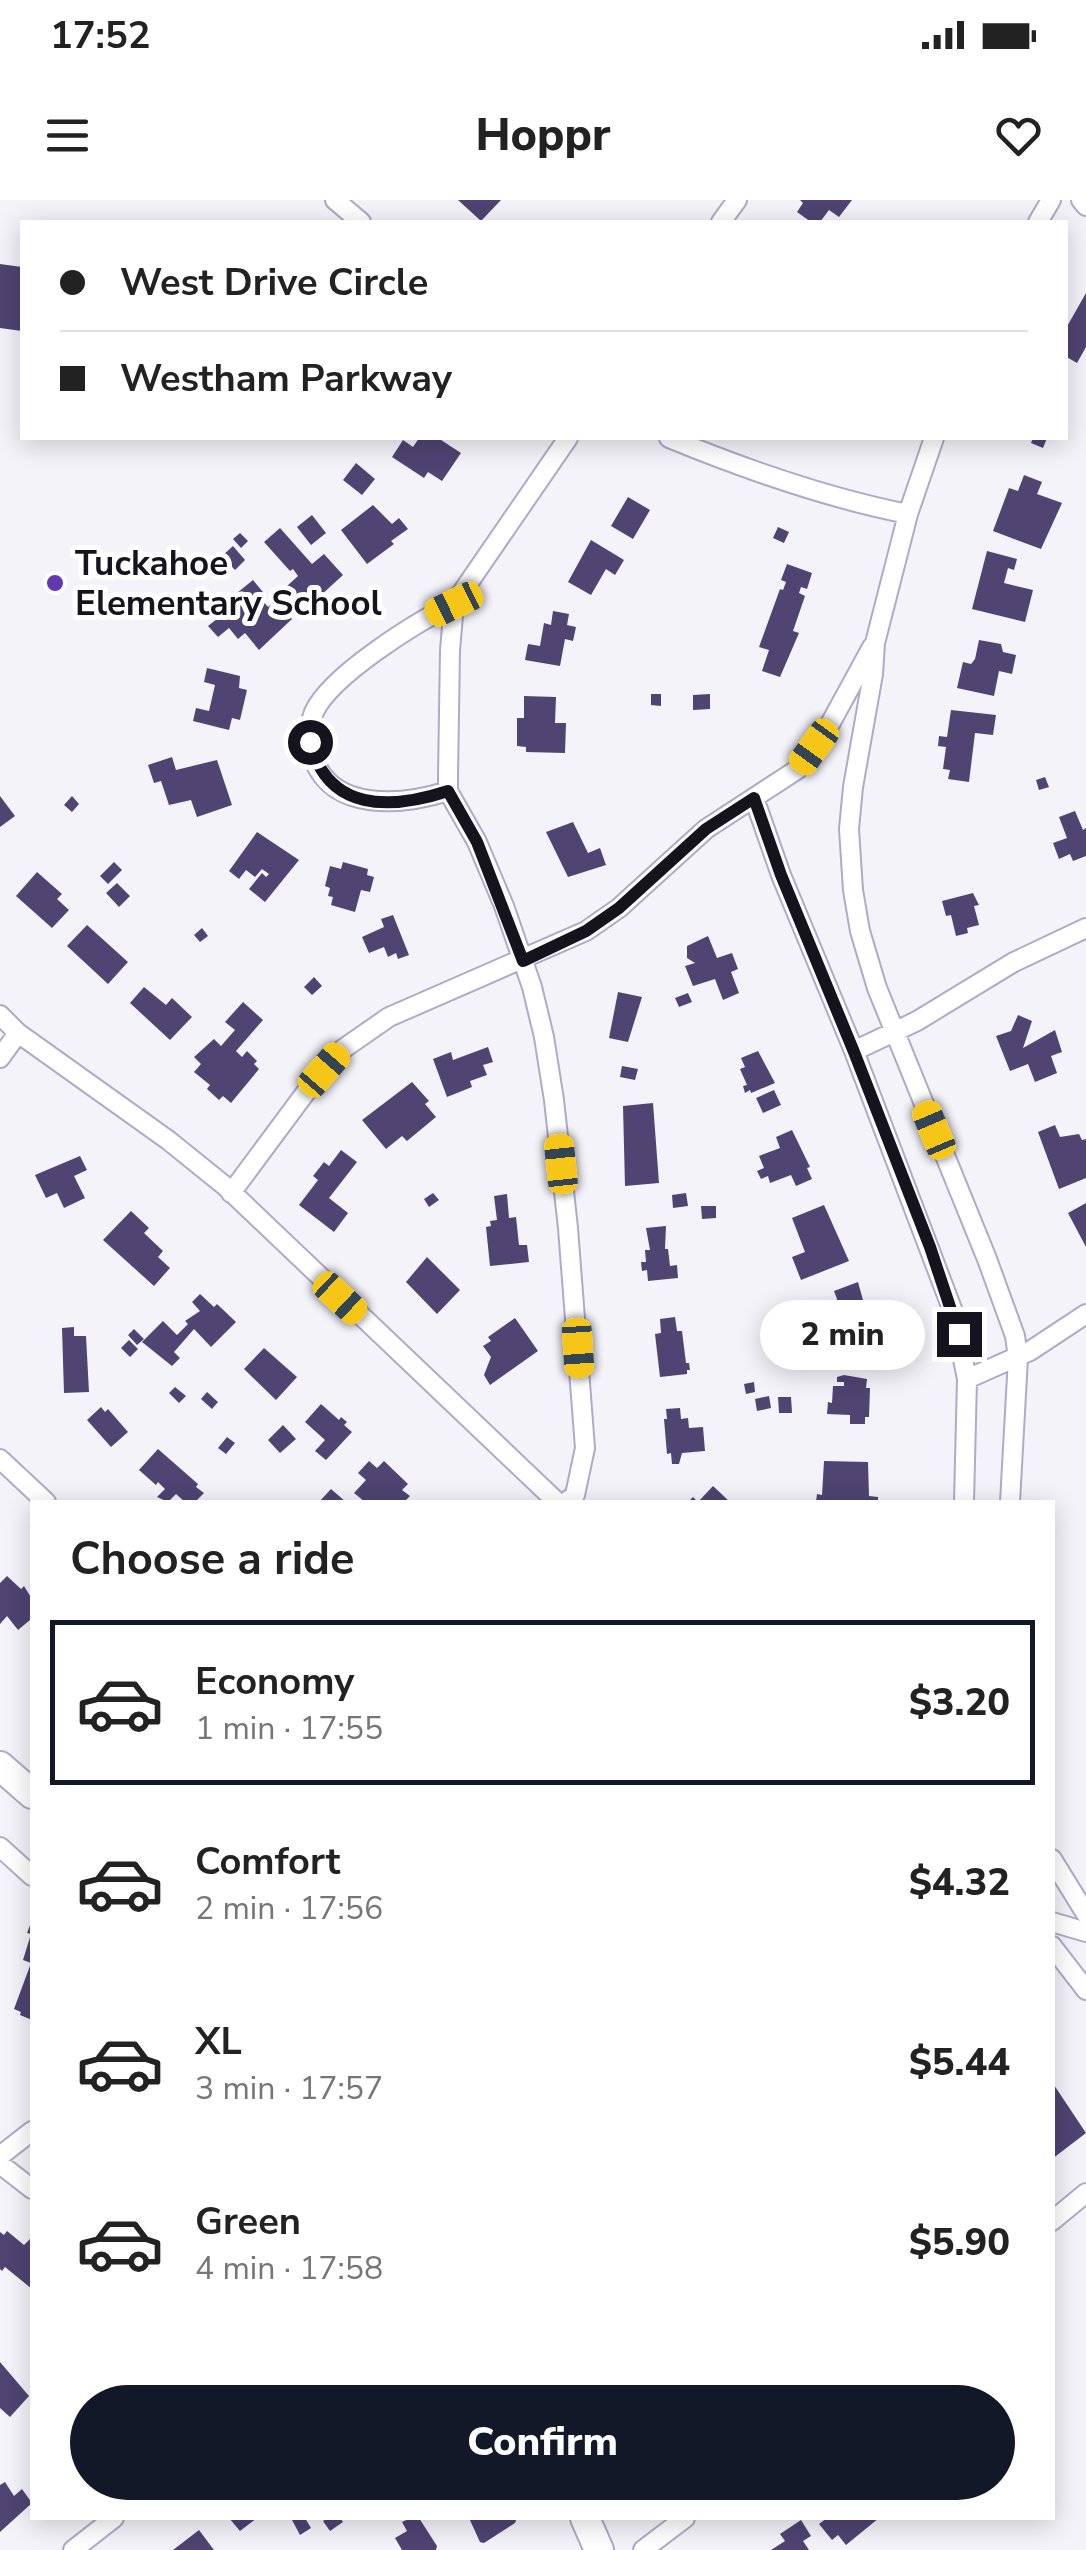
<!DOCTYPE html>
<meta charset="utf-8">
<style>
:root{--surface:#fff;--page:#f6f6f6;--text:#222;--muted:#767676;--line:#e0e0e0;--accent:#111827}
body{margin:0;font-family:"Nunito Sans",sans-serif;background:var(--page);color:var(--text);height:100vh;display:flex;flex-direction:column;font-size:38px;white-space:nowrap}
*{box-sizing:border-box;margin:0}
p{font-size:32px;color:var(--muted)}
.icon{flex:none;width:55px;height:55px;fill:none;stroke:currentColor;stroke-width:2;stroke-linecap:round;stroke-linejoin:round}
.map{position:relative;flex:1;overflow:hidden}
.panel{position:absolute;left:30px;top:1300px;width:1025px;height:1020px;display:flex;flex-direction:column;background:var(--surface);border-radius:0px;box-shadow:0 5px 25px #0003}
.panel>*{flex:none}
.hud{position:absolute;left:20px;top:20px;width:1048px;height:220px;border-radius:0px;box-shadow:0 5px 25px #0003;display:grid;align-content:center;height:220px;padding:0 40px;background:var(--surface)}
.end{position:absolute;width:45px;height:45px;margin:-22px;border:12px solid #15131e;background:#fff;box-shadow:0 0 0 5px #fff}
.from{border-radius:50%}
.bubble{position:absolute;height:70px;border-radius:35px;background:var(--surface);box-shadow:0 5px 25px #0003;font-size:32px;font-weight:800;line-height:70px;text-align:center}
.car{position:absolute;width:30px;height:60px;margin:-30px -15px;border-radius:12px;box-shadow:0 0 8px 2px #0007;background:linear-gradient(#f5c518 24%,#345 0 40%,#f5c518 0 76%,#345 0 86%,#f5c518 0)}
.hud b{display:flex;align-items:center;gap:35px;height:95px;font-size:38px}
.hud b+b{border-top:2px solid var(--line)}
.hud i{width:25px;height:25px;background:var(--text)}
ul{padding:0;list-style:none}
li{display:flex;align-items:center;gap:30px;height:165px;margin:0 20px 15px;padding:0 20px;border:5px solid transparent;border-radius:0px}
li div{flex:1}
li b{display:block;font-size:38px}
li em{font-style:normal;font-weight:800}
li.selected{border-color:var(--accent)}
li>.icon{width:90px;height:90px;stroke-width:1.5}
h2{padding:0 40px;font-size:45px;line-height:120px}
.cta{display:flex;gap:20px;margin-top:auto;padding:20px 40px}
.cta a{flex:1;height:115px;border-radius:60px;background:var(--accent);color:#fff;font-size:40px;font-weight:800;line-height:115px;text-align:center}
.status{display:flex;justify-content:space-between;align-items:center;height:70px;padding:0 50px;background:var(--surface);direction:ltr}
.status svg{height:28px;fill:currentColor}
header{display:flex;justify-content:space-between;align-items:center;height:130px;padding:0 40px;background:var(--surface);font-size:45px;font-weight:800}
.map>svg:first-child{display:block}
</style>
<div class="status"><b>17:52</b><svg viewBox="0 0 49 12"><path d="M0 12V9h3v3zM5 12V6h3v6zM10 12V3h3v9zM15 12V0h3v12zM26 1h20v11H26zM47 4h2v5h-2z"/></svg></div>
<header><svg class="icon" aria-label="menu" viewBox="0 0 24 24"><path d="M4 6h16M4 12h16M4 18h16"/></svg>Hoppr<svg class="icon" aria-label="heart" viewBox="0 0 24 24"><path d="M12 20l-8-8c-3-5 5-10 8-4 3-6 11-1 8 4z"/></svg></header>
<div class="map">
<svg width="1086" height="2350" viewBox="0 0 1086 2350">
<rect width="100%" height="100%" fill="#f4f3fa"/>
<path fill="#4f4472" d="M458,0H501L481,21Z
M800,0H852L839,17L829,10L820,22H811L797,12L803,3Z
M0,64L22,67V131L0,128Z
M1086,93V147L1077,163L1065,156V130Z
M419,238H438L461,253L442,281L428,272L424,278L392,257L403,240L413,247Z
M1033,238H1047L1043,248L1031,243Z
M356,263L375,279L362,295L343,280Z
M1024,275L1042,282L1037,294L1062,303L1041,349L993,331L1009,288L1018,291Z
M628,297L650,310L633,339L611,326Z
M373,305L392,324L399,318L408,329L391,341L394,344L367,364L341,330Z
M312,315L326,333L311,345L297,327Z
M778,327L789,332L784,343L773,338Z
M280,328L312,364L324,354L343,375L307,408L287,386L298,376L293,369L290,371L264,342Z
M240,333L248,341L241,348L233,339Z
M591,340L624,360L615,375L606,369L591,395L568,382Z
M233,346L245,360L235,370L222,356Z
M987,351L1017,359L1014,370L1008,368L1004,383L1033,390L1025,422L972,409Z
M787,364L812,373L807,389L801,387L799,393L805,396L793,431L799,433L780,477L762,471L769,450L759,447L780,389L783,390L786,382L781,380Z
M253,380L267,397L263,401L268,407L276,400L292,419L259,450L245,433L238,439L229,428L218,437L208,426L242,399L237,393Z
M553,411L569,414L567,425L576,427L573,441L565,439L560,466L525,460L528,444L540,446L544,423L551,425Z
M979,440L1001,444L1003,452L1016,455L1012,474L999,471L994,496L957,488L963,462L971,464L975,459Z
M207,468L240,476L239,488L247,490L240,520L232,518L229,530L193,521L196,508L209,511L215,485L204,482Z
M651,494H661V506L651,505Z
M710,494V509L693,510V495Z
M524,496L556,497L555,523H566L565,553L526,552V547L517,546V518H524Z
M951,510L996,515L993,535L975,533L969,582L948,579L950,570L943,569L946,547L938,546L939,536L947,537Z
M172,557L176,570L217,560L232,605L197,617L191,600L169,605L161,581L154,583L148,565Z
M1045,577L1049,587L1039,590L1036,580Z
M0,596L15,616L0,627Z
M72,596L79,604L72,612L64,605Z
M1075,611L1083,630L1086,628V656L1073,661L1070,654L1059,659L1053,643L1067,638L1059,617Z
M573,622L588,653L600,648L606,665L568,677L546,632Z
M257,632L299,660L265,702L249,689L262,673L266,677L269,674L262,669L255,677L246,670L239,679L229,671Z
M114,662L122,670L108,684L100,676Z
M343,662L368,669L367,675L374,677L370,692L361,690L355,712L331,705L333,697L328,696L330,688L325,686L330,666L341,669Z
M37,672L62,694L57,699L69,710L52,728L16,696Z
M117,683L130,696L119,707L106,693Z
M973,693L979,705L974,706L979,725L967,728L968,733L956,736L951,715L946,716L942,701Z
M393,715L409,755L398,759L396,753L388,757L384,747L369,753L362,737L384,727L381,719Z
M87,725L128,762L108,784L67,746Z
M202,728L208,736L200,742L194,735Z
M708,736L717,758L732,753L738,769L731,772L739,793L723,800L715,779L693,786L685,766L695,763L687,758V746Z
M314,777L322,786L312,795L304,787Z
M144,787L166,805L172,798L192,817L170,840L130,803Z
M618,792L642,797L628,842L609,838Z
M688,793L692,802L679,807L675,798Z
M243,802L263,820L236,851L242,857L247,851L257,861L254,864L259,869L231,903L223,896L219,900L207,889L210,885L194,872L201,864L194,857L214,839L221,846L235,830L225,822Z
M1018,815L1032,821L1023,848L1055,830L1062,852L1051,856L1057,873L1035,882L1028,864L1010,871L996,836L1011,831Z
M488,847L493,862L483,865L487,875L470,881L472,887L447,897L433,859L451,852L453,860Z
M758,851L775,883L751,893L750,890L745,893L743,886L747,885L740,869L745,867L741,858Z
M622,866L638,869L635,880L620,877Z
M412,882L429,901L425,904L436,917L407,941L402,936L386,949L362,920Z
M774,890L781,905L763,913L756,898Z
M653,903L659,983L625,986L623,906Z
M1055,925L1060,937L1079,934L1082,940L1086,939V978L1059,989L1038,932Z
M792,930L810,967L807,968L812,979L796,986L791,975L770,983L768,976L761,979L757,971L764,968L759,956L780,948L776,937Z
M341,950L357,962L329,998L348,1013L334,1032L299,1005L318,980L313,976L324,962L329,966Z
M80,956L87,970L74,976L85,998L64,1008L57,993L46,998L35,975Z
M433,993L439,1000L429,1007L424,999Z
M686,993L688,1006L673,1008L672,995Z
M507,994L509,1018L516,1017L519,1045H527L529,1062L490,1066L486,1027L491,1026L490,1021L497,1020L494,996Z
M1086,1003V1047L1068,1013Z
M824,1005L849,1061L801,1080L792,1057L805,1052L792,1018Z
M701,1006H716V1018L702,1019Z
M131,1011L149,1028L144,1033L163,1051L158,1057L170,1068L154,1086L103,1040Z
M666,1026L665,1049H668L670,1066L677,1065L678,1078L648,1081L647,1070L642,1071L641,1062H646L645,1050H650L646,1028Z
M427,1057L460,1090L437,1114L406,1082Z
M858,1082L874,1140L850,1148L834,1106L837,1099L834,1091Z
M200,1094L214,1107L217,1104L236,1122L211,1147L194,1129L174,1152L180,1158L172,1166L142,1142L163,1121L177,1135L188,1124L185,1121L200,1111L192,1102Z
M675,1117L677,1131H682L686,1163H689L690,1170H687V1174L660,1177L655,1134L661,1133L660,1119Z
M515,1118L538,1151L490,1185L484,1175L491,1157L483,1146L491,1141L488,1137Z
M74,1127V1136H86L89,1192L64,1193L62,1128Z
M134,1129L144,1139L137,1145L128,1135Z
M129,1140L138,1149L130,1157L121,1148Z
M264,1148L297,1177L276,1200L244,1169Z
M844,1175L867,1179L866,1188H870L869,1217H865V1224H850V1215L827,1214L828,1202L832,1203L833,1186H844V1182H837V1177Z
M754,1182L755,1192L746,1194L744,1184Z
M175,1187L186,1196L179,1203L169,1193Z
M207,1192L218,1202L212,1209L201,1199Z
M769,1196L771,1208L757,1211L755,1199Z
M778,1197H791L792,1213H779Z
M321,1204L339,1220L341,1217L347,1222L344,1225L352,1232L326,1260L315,1251L325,1240L305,1222Z
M101,1207L105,1212L108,1209L128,1232L111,1247L87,1220Z
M680,1208L681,1219L688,1218L689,1228L703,1227L705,1251L682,1253L679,1264H672L671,1253L667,1254L664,1219H667L666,1209Z
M283,1225L296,1239L280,1253L268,1240Z
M227,1237L235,1243L226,1254L218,1248Z
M158,1249L198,1284L196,1287L204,1293L195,1302H185L176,1294L168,1302L157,1297L165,1289L158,1282L156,1285L139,1270Z
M369,1261L377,1268L384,1261L408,1284L402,1290L410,1296L404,1302L387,1300L385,1302H365L354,1293L366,1280L358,1273Z
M824,1261L868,1262L869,1296L878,1297V1302H816L817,1294L822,1295Z
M713,1286L730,1302H688L693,1297L698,1302Z
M331,1289L346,1302H319Z
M7,1376L21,1389L24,1386L32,1399V1422L30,1420L18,1430L7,1416L0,1424V1383Z
M32,1720V1820L20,1815L21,1812L14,1809L31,1763L23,1760L31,1734L27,1733Z
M1052,1882L1086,1933L1052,1959Z
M7,2031L24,2045L30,2039L32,2041V2089L5,2067L2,2071L0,2069V2032L4,2035Z
M0,2162L29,2196L10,2217L0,2208Z
M5,2282L14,2296L22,2289L32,2303L0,2332V2285Z
M229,2318H257L240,2331Z
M296,2318H305L311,2328L300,2335L292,2320Z
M328,2318H340L343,2322L330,2331L323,2321Z
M411,2318H419L437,2346L436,2350H402L395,2338L407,2331L402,2322Z
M469,2318H517L515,2323L484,2343L480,2342Z
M827,2318H879L846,2345L838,2335L832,2340L819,2324Z
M801,2320L811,2336L803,2341L809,2350H771L785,2341L780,2334Z
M199,2330L214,2350H173Z"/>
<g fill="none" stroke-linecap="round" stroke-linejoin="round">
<defs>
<path id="minor" d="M335,0L361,22
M1081,0L1086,6
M721,22L737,0
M1038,22L1051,0
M669,238C747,270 826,298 908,314
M934,238L908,314L875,443L873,474L853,587L849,629L853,690L860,731L877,788L987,1059L1015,1136L1018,1158L1010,1302
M448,591C404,605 331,613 313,557C309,542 308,527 314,512C331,475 418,421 454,404
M754,598L781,675L854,851L954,1114L967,1179L964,1302
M0,815L18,833L168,940L225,986L557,1302
M854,851L917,821L1014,762L1086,728
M0,858L18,833
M231,993L306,892L343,849L389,817L586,731L619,708L706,629L798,569L830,524L872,447
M967,1179L1030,1151L1086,1114
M0,1259L46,1302
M566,1302L575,1295L585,1248L568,1028L554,900L544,837L532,787L504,706L477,642L448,591V576L450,450L454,404L568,238
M0,1647L32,1676
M1052,1659L1086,1714
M1052,1722L1086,1732
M1052,1746L1086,1790
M0,1956L32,1931
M0,1964L32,1989
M1052,2021L1086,1993
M73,2350L114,2318
M643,2350L685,2318"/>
<path id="secondary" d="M0,1566L32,1594
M585,2318L599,2350"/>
</defs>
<use href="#minor" stroke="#afaac8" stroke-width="22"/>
<use href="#secondary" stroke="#afaac8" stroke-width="32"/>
<use href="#minor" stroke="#fff" stroke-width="18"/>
<use href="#secondary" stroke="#fff" stroke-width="28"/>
</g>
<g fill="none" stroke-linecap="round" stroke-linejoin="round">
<path stroke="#15131e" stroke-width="12" d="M310,542C328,612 390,610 448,591L477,642L523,761L586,731L619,708L706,629L754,598L781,675L854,852L930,1047L959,1134"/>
</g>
<circle fill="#6238b0" stroke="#fff" stroke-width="4" cx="55" cy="383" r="10"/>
<g text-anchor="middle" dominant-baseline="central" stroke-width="10" stroke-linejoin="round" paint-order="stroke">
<g font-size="35" font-weight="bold" fill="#15131e" stroke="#fff" text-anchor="start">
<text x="75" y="363">Tuckahoe<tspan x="75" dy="40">Elementary School</tspan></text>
</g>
</g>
</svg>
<i class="end from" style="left:310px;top:542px"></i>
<i class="end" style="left:959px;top:1134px"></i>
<div class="bubble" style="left:760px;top:1100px;width:165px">2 min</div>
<i class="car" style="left:454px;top:404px;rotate:244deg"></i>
<i class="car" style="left:814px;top:547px;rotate:216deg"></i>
<i class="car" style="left:324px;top:870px;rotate:41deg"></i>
<i class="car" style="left:934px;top:930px;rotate:337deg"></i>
<i class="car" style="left:561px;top:964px;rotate:354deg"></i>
<i class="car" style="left:340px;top:1098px;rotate:133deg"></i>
<i class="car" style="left:578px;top:1148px;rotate:176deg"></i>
<div class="hud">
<b><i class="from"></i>West Drive Circle</b>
<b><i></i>Westham Parkway</b>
</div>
<section class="panel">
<h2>Choose a ride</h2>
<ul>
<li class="selected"><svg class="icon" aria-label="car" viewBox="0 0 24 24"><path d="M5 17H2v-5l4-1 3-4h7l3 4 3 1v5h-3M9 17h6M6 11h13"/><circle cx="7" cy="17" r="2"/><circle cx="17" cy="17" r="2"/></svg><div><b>Economy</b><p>1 min · 17:55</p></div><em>$3.20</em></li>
<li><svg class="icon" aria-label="car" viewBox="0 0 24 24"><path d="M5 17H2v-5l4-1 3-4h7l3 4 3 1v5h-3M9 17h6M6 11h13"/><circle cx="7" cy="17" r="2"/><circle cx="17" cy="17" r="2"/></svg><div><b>Comfort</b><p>2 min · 17:56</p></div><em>$4.32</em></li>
<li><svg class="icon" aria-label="car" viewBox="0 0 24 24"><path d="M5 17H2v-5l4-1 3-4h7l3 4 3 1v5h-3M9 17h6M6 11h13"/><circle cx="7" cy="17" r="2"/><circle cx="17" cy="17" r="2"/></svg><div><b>XL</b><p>3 min · 17:57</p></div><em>$5.44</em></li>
<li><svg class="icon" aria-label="car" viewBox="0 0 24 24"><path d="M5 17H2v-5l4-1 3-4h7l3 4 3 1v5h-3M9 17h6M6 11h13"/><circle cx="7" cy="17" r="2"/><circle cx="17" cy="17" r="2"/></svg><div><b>Green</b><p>4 min · 17:58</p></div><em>$5.90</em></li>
</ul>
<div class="cta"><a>Confirm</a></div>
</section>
</div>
